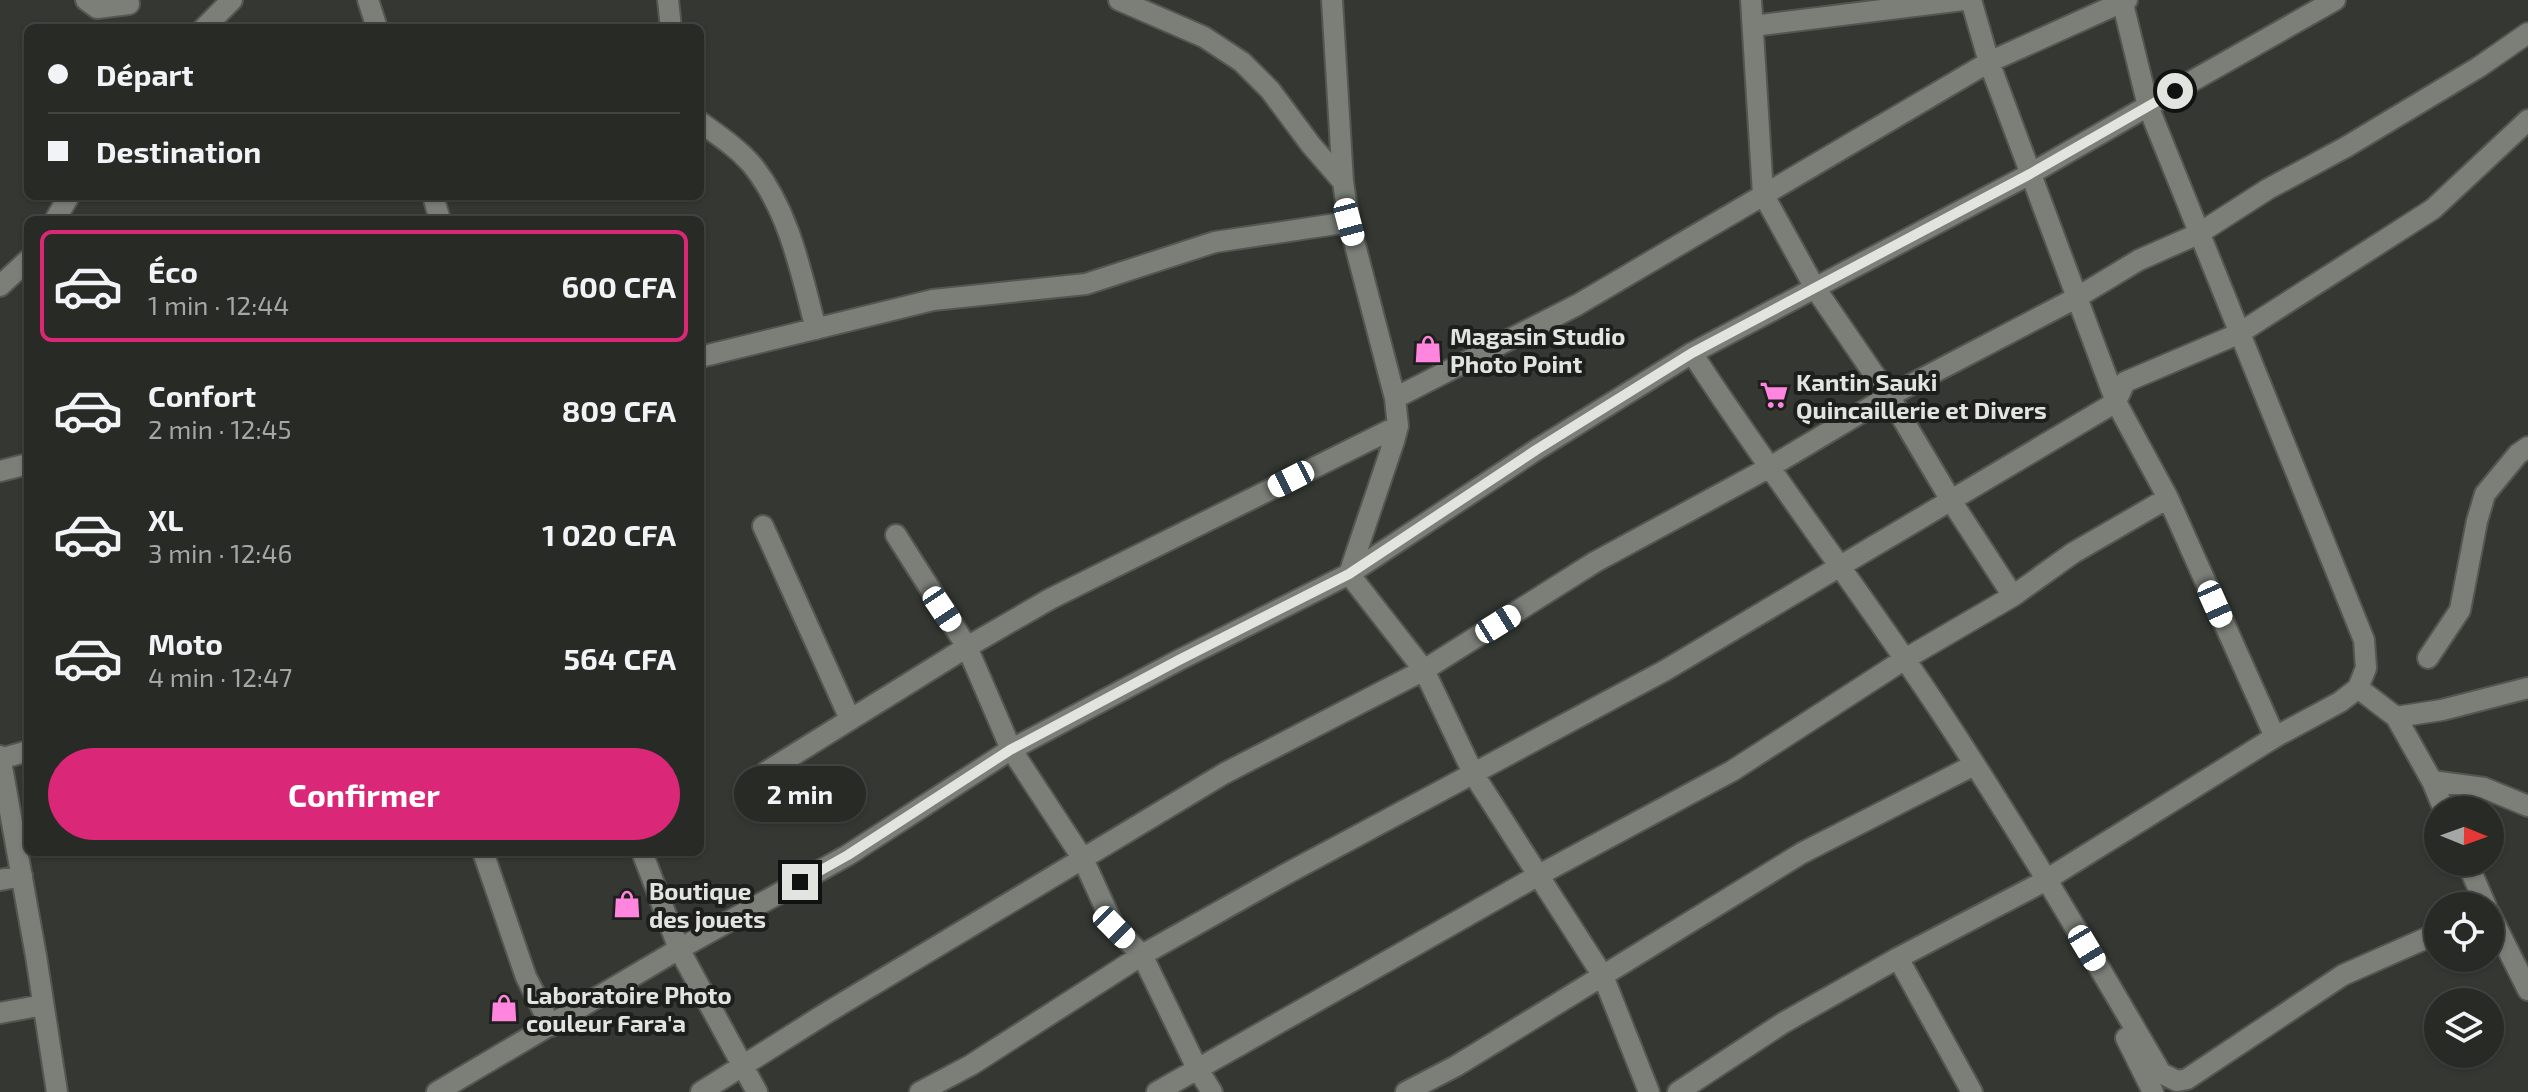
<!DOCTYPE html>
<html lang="fr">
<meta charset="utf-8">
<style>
:root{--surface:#282a26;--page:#30322e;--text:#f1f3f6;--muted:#a5a7a7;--line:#444643;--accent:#db2777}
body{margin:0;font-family:"Exo 2",sans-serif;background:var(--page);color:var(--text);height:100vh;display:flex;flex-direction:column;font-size:30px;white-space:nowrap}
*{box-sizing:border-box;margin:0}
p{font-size:26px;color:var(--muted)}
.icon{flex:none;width:44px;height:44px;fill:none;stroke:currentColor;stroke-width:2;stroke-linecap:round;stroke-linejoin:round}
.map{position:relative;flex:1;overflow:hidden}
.drawer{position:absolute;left:24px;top:216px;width:680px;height:640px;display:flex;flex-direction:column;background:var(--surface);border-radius:12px;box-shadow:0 2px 6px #0004,0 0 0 2px var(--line)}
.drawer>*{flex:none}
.guide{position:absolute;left:24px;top:24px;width:680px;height:176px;border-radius:12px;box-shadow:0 2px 6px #0004,0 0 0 2px var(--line);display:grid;align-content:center;height:176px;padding:0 24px;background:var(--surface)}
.needle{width:52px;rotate:91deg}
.fabs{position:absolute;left:2424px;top:796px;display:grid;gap:16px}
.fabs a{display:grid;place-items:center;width:80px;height:80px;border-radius:50%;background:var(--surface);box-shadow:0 2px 6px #0004,0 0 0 2px var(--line);font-size:40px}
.end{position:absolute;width:36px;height:36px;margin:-18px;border:10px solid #e2e4e0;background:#111;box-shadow:0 0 0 4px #111}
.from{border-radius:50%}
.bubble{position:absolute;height:56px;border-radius:28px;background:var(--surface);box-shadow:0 2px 6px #0004,0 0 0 2px var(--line);font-size:26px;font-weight:700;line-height:56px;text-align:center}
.car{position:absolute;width:24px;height:48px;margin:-24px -12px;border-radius:10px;box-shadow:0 0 6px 2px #0007;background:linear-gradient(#fff 24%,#345 0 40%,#fff 0 76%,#345 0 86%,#fff 0)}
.guide b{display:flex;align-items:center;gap:28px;height:76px;font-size:30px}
.guide b+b{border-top:2px solid var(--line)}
.guide i{width:20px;height:20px;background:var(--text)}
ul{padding:14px 0 0;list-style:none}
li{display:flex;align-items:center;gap:24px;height:112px;margin:0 16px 12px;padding:0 8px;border:4px solid transparent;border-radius:12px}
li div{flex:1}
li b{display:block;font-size:30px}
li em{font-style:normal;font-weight:700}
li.active{border-color:var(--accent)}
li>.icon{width:72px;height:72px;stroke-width:1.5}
.cta{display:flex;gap:16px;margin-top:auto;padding:16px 24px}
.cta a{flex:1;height:92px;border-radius:48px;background:var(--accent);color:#fff;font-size:32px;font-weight:700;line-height:92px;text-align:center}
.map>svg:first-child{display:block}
</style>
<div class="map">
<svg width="2528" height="1092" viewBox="0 0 2528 1092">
<rect width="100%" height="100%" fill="#353832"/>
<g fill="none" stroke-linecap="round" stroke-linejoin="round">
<defs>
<path id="street" d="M86,0L97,8L129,4
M368,0L377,28
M668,0L671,28
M1119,0L1204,37L1242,62L1270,90L1311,145L1343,182
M1332,0L1343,182L1349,222L1395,398L1398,426L1394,441L1349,574L1424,670L1474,775L1603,976L1649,1092
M1751,0L1763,194L1815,288L1889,396L1952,502L2013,596
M1971,0L1989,62L2116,402L2168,498L2275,737
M1753,26L1963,0
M204,28L232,0
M2148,106L2335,0
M700,122C718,135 739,149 753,166C790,213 801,273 816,329
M433,196L440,220
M55,220L69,196
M0,286L28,260
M1692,353C1771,475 1860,590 1940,711C2018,829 2090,951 2161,1073L2177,1081L2187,1079L2343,975L2438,933
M700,357L933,300L1086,284L1215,242L1349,222
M1395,398L1577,305L1989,62L2127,0
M0,471L28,464
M763,526L850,719
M896,535L967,647L1011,749L1083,859L1114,927L1142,955L1197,1068L1212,1092
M2428,658L2460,610L2477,521L2485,494L2518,454L2528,447
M2358,688L2396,717L2442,710L2528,688
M2396,717L2432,781L2484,788L2528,806
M0,756L36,956L57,1092
M0,759L28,751
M766,772L967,647L1050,599L1398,426
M2432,781L2444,810
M483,852L526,977L551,1026
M642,852L679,949L757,1092
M2467,862L2486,906
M0,880L22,876
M2490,914L2528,990
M1898,958L1972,1092
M0,1013L43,1005
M2126,1038L2153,1092
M701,1092L828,1012L1225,773L1424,670L1595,562L1770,467L1889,396L2076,298L2139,260L2198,234L2268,189L2346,147L2479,67L2528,33
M920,1092L971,1065L1142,955L1286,874L1664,671L2116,402L2125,382L2238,334L2433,209L2528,120
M1157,1092L1537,876L1732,771L1905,659L2013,596L2073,553L2168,498
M1406,1092L1456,1066L1802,853L1974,765"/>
<path id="secondary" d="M437,1092L679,949L848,855L1010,750L1179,660L1349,574L1536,450L1692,353L2030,174L2148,106
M1678,1092L1783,1023L1898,958L2041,883L2275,737L2340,702L2358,688L2366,668L2364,640L2148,106L2122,0"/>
</defs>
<use href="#street" stroke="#545751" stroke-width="24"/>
<use href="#secondary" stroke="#545751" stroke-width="24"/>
<use href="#street" stroke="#7b7f78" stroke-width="20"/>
<use href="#secondary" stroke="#7b7f78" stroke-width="20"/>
</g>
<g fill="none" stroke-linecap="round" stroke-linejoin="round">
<path stroke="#e2e4e0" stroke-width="10" d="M800,882L848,855L1010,750L1179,660L1349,574L1536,450L1692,353L2030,174L2175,91"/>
</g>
<defs>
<symbol id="shop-bare" viewBox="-9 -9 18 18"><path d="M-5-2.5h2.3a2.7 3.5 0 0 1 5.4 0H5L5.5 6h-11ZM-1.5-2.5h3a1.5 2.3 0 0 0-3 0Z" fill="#ff85de" stroke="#1e1f1c" stroke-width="2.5" paint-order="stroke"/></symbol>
<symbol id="supermarket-bare" viewBox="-9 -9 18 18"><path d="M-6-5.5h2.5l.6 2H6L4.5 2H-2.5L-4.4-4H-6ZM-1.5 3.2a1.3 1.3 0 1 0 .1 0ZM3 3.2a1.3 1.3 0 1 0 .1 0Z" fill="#ff85de" stroke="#1e1f1c" stroke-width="2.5" paint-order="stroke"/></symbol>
</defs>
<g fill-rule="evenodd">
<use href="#shop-bare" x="1408" y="329" width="40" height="40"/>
<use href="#supermarket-bare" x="1754" y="375" width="40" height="40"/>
<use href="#shop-bare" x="607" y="884" width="40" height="40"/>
<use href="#shop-bare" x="484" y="988" width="40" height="40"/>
</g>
<g text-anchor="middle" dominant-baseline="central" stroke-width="8" stroke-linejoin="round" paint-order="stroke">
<g font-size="24" font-weight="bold" fill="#e2e4e0" stroke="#1e1f1c" text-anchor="start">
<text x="1450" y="335">Magasin Studio<tspan x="1450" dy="28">Photo Point</tspan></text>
<text x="1796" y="381">Kantin Sauki<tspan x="1796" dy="28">Quincaillerie et Divers</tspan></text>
<text x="649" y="890">Boutique<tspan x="649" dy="28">des jouets</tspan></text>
<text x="526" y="994">Laboratoire Photo<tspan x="526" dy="28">couleur Fara'a</tspan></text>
</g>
</g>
</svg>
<div class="fabs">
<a><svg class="needle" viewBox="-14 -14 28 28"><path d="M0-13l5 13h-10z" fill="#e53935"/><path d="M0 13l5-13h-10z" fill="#a5a7a7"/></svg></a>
<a><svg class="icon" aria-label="locate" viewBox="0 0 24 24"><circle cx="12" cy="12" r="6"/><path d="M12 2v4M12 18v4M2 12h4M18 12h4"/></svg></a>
<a><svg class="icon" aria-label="layers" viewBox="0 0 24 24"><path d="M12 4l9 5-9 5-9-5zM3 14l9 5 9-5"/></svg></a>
</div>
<i class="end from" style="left:2175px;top:91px"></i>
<i class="end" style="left:800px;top:882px"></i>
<div class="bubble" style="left:734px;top:766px;width:132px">2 min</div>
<i class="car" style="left:1349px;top:222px;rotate:165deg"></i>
<i class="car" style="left:1291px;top:479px;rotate:243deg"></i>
<i class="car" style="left:2215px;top:604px;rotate:156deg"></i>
<i class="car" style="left:942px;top:609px;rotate:146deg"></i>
<i class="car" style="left:1498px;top:624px;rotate:58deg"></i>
<i class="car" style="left:1114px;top:927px;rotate:135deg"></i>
<i class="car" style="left:2087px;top:948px;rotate:149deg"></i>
<div class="guide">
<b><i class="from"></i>Départ</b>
<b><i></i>Destination</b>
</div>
<section class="drawer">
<ul>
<li class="active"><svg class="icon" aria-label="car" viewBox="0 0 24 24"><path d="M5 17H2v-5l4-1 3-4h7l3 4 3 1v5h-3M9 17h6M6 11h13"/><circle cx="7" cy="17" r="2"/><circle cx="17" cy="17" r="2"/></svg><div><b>Éco</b><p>1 min · 12:44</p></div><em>600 CFA</em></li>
<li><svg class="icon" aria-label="car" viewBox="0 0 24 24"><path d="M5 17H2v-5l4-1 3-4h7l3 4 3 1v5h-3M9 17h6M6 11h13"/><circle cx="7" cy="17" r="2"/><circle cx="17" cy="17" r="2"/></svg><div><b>Confort</b><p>2 min · 12:45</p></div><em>809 CFA</em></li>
<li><svg class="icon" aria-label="car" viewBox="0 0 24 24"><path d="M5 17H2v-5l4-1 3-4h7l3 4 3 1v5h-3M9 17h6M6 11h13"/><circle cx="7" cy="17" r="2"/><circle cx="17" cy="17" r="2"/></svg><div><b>XL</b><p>3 min · 12:46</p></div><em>1 020 CFA</em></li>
<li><svg class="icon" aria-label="car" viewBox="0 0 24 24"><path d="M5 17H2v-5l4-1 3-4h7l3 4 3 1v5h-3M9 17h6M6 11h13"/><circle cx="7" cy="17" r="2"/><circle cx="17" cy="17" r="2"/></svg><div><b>Moto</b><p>4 min · 12:47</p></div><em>564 CFA</em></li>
</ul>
<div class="cta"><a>Confirmer</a></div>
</section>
</div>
